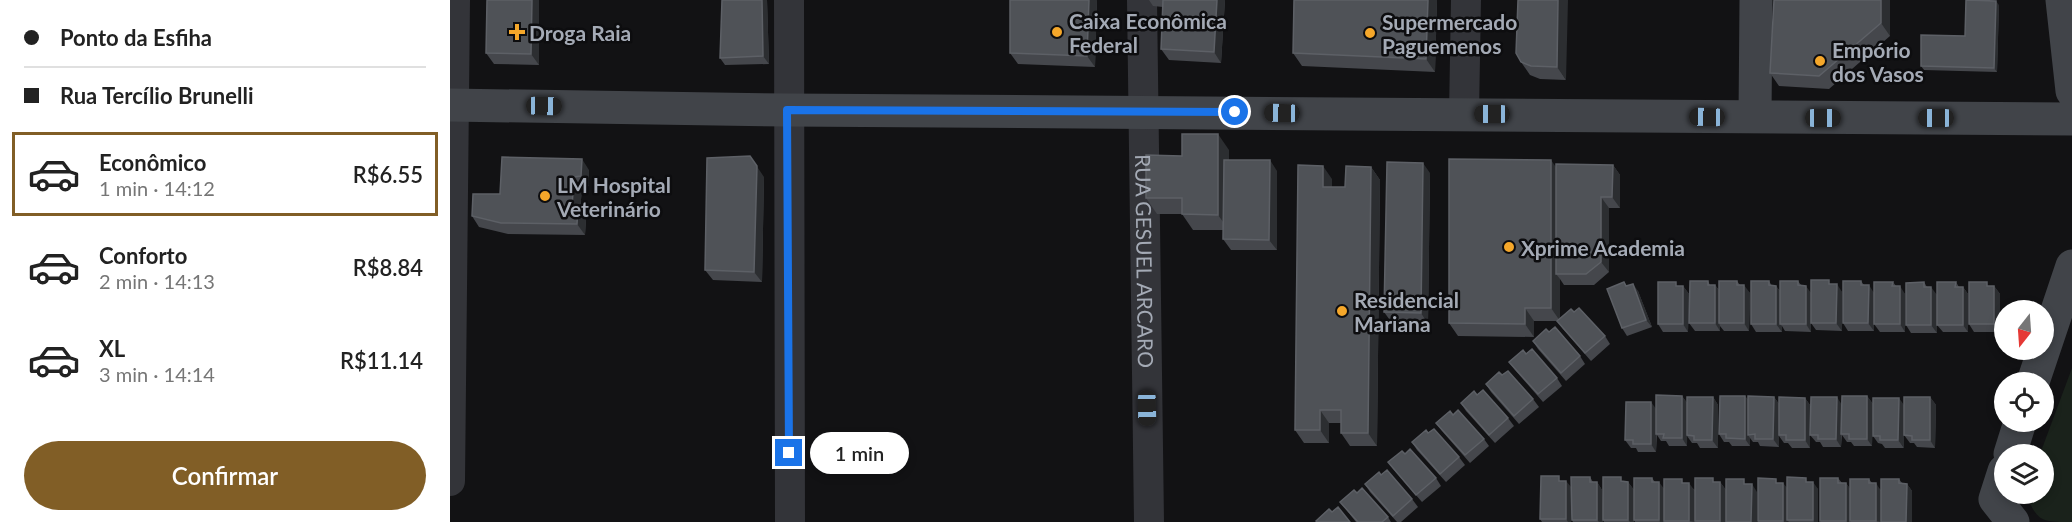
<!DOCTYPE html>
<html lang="pt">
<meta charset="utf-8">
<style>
:root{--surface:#fff;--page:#f6f6f6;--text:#222;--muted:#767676;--line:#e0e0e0;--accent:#815e26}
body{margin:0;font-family:Lato,sans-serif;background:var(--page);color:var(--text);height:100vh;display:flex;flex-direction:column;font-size:22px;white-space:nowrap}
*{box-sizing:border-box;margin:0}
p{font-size:20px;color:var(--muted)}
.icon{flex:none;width:33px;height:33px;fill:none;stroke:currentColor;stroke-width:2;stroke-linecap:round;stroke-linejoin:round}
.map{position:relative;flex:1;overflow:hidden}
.side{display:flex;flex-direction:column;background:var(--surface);width:450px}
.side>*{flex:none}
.guide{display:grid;align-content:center;height:132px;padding:0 24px;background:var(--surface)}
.needle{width:39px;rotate:197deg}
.buttons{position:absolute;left:1544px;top:300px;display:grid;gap:12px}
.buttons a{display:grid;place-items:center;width:60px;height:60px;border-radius:50%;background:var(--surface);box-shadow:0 3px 9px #0003;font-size:30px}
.end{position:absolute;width:27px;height:27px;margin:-14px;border:8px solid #1a73e8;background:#fff;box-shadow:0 0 0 3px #fff}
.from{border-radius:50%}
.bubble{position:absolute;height:42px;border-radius:21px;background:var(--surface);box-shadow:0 3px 9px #0003;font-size:20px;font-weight:600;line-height:42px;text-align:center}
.car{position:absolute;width:18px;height:36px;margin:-18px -9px;border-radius:8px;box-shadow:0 0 4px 2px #0007;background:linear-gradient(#222 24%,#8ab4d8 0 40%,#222 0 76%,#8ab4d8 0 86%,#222 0)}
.guide b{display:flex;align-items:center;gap:21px;height:57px;font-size:22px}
.guide b+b{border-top:2px solid var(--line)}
.guide i{width:15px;height:15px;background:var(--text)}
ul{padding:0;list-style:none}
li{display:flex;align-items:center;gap:18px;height:84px;margin:0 12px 9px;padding:0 12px;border:3px solid transparent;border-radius:0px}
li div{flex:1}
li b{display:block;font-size:22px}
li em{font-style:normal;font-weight:600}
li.current{border-color:var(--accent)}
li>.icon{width:54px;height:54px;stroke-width:1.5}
.action{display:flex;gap:12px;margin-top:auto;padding:12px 24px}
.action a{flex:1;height:69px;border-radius:36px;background:var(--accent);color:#fff;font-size:24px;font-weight:600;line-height:69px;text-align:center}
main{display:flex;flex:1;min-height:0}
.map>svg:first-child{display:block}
</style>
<main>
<section class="side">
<div class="guide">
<b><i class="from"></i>Ponto da Esfiha</b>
<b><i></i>Rua Tercílio Brunelli</b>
</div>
<ul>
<li class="current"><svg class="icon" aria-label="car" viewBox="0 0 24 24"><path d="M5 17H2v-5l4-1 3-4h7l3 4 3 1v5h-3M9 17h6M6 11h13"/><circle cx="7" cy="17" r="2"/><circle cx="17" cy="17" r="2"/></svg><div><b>Econômico</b><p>1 min · 14:12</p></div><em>R$6.55</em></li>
<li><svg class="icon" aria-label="car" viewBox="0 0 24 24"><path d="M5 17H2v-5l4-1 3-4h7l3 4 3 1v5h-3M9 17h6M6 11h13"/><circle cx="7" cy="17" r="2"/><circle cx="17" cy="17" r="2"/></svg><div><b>Conforto</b><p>2 min · 14:13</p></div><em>R$8.84</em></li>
<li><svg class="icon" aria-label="car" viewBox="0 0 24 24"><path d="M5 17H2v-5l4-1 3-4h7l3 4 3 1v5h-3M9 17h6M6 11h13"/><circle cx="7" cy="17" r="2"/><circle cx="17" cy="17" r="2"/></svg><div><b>XL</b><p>3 min · 14:14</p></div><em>R$11.14</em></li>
</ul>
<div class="action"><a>Confirmar</a></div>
</section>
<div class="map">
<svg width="1622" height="522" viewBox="0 0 1622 522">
<rect width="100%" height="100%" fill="#121214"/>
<path fill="#1a221b" d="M1622,368V522C1592,522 1588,522 1577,497L1578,494H1593V454H1590Z"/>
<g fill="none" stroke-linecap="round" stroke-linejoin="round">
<g stroke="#333439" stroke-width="30">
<path d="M339,0L340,522"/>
<path id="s1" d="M692,0L699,522"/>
<path d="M1014,114L1016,0"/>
<path d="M0,481L5,0"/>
</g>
<path stroke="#414449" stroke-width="33" d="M1612,0L1622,91
M0,105L337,110L1622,119
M1305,117L1306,0
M1583,382L1622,266
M1560,454L1570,422
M1554,471L1545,499L1563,522"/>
</g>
<path fill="#45474c" d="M37,0H89V65L44,64L36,53Z
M317,0L319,64L275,65L270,58Z
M647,0L645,67L568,64L560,53Z
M699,0H775L771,63L719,60L711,49L713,7L703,6Z
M844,0H987L985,72L852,66L843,53Z
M1068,0L1116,80L1090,79L1080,75L1071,62Z
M1440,0V36L1379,89L1329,86L1320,73Z
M1549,5L1547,72L1474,70L1471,66L1515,36Z
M779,150V160L827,171V250H781L773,239L774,230H743L732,214H707L696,198L732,156Z
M1163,165L1170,175V208H1159V272L1144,285H1114L1110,279V319L1124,312L1155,336L1160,344L1141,361L1113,329L1107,321H1084V337L1008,336L999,323L1106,168Z
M921,167L930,180L927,446H900L891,433V423H879V443H854L845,430L882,179V187H895Z
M139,170V186L132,188L130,211L136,219L135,235L58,234L29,227L22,216Z
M980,173L978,324L942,323L934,312Z
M314,177L312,282L263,280L255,270Z
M1258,281L1260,285H1265L1269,290L1287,281L1290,285L1300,293L1299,331H1274L1270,326V331H1245L1239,323Z
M1319,281L1322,286H1326L1330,291L1348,281L1351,285L1361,293L1382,284L1392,292V331L1366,330L1361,323V332L1335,331L1332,326V332H1306L1301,324Z
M1411,281L1414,285L1424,293L1443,282L1446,286L1455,294V332H1430L1424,324V305V331H1398L1393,323Z
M1174,282L1177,286L1188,291L1202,327L1177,336L1172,328Z
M1474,282L1477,287L1487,295V333H1461L1456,325Z
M1506,282L1509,287H1513L1518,294V332H1493L1487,325Z
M1229,286H1233L1239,294L1238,332H1213L1208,324Z
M1540,286H1544L1550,294V332H1524L1519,324Z
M1099,332L1130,356L1135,364L1116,381L1088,349L1083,341Z
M1059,362L1107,378L1112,386L1093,402L1065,370Z
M1052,375L1083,399L1089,407L1069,424L1041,392L1036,384Z
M1027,395L1058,418L1064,426L1045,443L1016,411L1011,403Z
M1232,396L1237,403L1263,397L1268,405V448H1250L1247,443H1242L1237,436V446H1219L1216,441H1211L1207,435L1206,452H1188L1186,448H1181L1175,440L1206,409Z
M1295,396L1298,400L1324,397L1329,404L1355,398L1360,405V448H1342L1338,443H1334L1329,436V447L1310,446L1308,442H1303L1300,438V446H1282L1279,442H1274L1269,434Z
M1417,396L1423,404L1422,446H1404L1401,442H1397L1392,435L1391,447H1373L1370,442H1366L1360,435L1392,404Z
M1480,397L1486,405L1485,448L1467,447L1464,443H1460L1454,435Z
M1423,398L1454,448H1435L1432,444L1428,443L1423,436Z
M1003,415L1034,439L1039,446L1020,463L992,431L986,423Z
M978,433L1009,457L1015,465L996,482L967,450L962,442Z
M955,454L986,478L991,486L972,502L944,470L938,462Z
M931,475L962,499L968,507L951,522H947L920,492L915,484Z
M1140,477L1143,482H1147L1152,490L1153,522H1123L1122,520V508L1121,522H1092L1090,519L1112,481L1121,488Z
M1202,478L1205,482L1214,489L1235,483L1245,490L1265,482H1270L1276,490V522H1245V521V522H1185L1184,520V522H1154L1153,520L1174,482H1178L1184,490Z
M1388,478L1392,483H1396L1400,489L1419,479L1422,483L1431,490L1449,479L1452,483L1457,484L1462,491V522H1371L1370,521Z
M1359,482L1368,489V522H1308V521L1329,483L1337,488Z
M890,502L938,517L941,522H906Z"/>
<path fill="#2c2e31" d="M82,0H89V65L81,54Z
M312,0H317L319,64L313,56Z
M639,0H647L645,67L637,56Z
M767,0H775L771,63L764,52Z
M978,0H987L985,72L976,59Z
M1108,0H1118L1116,80L1107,67Z
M1431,0H1440V36L1431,23Z
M1546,1L1549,5L1547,72L1544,68Z
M768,134L779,150V230L768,215Z
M300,156L314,177L312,282L304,272Z
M132,159L139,170V186L131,176Z
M820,160L827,171V250L819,240Z
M1101,160L1110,173L1106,274L1110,279V321L1101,308Z
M973,163L980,173L978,324L971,313Z
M1163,165L1170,175V208L1162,197Z
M873,166L882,179V200L873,187Z
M921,167L930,180L927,446L918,433Z
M124,177L132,188L130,211L136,219L135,235L127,224L122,207Z
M1151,197L1159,208V272L1151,262Z
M1183,284L1188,291L1202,327L1196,320Z
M1387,284L1392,292V331L1386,323Z
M1265,285L1271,293L1269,323L1270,326V331L1265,323Z
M1294,285L1300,293L1299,331L1294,323Z
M1419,285L1424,293V331L1418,323Z
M1233,286L1239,294L1238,332L1233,324Z
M1326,286L1332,294L1330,324L1332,326V332L1326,324Z
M1356,286L1361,293V332L1356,324Z
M1450,286L1455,294V332L1450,324Z
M1544,286L1550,294V332L1544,324Z
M1481,287L1487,295V333L1481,325Z
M1513,287L1518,294V332L1513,325Z
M1075,308L1084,321V337L1075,324Z
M1232,396L1238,404L1237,446L1232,438Z
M1295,396L1301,404L1298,435L1300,438V446L1295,439Z
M1417,396L1423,404L1422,446L1417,439Z
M1263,397L1268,405V448L1262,440Z
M1324,397L1329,404V447L1323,439Z
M1387,397L1392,405L1391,447L1386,439Z
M1480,397L1486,405L1485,448L1480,440Z
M1355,398L1360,405V448L1355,440Z
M1449,398L1454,405V448L1448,440Z
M1201,402L1207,410L1206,452L1201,444Z
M870,410L879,423V443L870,430Z
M1116,481L1122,488L1121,522H1118L1116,519Z
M1147,482L1152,490L1153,522H1149L1147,520Z
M1178,482L1184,490V522H1180L1178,520Z
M1209,482L1215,490L1214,522H1210L1209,520Z
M1270,482L1276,490V522H1271L1270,521Z
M1363,482L1368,489V522H1364L1363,520Z
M1239,483L1245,491V522L1239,521Z
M1333,483L1339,490L1337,520L1339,522H1334L1333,521Z
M1396,483L1401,490V522H1397L1396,521Z
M1426,483L1431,491V522L1426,521Z
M1302,484L1307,492V522H1301Z
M1457,484L1462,491V522H1456Z"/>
<path fill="#4f5257" stroke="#5d6066" stroke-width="1.5" d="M37,0H82L81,54L36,53Z
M272,0H312L313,56L270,58Z
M560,0H639L637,56L560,53Z
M713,0H767L764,52L711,49Z
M844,0H978L976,59L843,53Z
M1068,0H1108L1107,67L1081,66L1071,62L1066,53Z
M1324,0H1431V23L1369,76L1320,73Z
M1516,0L1546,1L1544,68L1471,66V35L1515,36Z
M732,134H768V215L732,214V198H696V155L732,156Z
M300,156L307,166L304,272L255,270L257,158Z
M52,157L132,159L131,176L124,177L122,207L128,208L127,224L51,223L22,216L23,194H50Z
M999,159L1101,160V308H1075V324L999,323Z
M774,160H820L819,240L773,239Z
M937,162L973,163L971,313L934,312Z
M1106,164L1163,165L1162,197H1151V262L1136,274H1106Z
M848,165L873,166V187H895L896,166L921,167L918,433H891V410H870V430H845Z
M1361,280H1379V284H1387L1386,323H1361Z
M1240,281H1258V285H1265V323H1239Z
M1269,281H1287V285H1294V323H1269Z
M1301,281H1319V285L1326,286V324H1301Z
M1330,281H1348V285L1356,286V324H1330Z
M1393,281H1411V285H1419L1418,323H1393Z
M1174,282L1176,286L1183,284L1196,320L1172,328L1157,289Z
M1208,282H1226V286H1233V324H1208Z
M1424,282H1443L1442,286H1450V324H1424Z
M1474,282V287H1481V325H1456V283Z
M1487,282H1506L1505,287H1513V325H1487Z
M1519,282H1537V286H1544V324H1519Z
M1129,308L1155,336L1135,353L1107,321L1121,309L1124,312Z
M1105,327L1130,356L1111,373L1083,341L1096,329L1099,332Z
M1082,349L1107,378L1088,394L1059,362L1073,350L1076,354Z
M1058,371L1083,399L1064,416L1036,384L1049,372L1052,375Z
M1033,390L1058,418L1039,435L1011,403L1024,391L1027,395Z
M1206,395L1232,396V438H1213L1214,434H1206Z
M1270,396H1295V439L1276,438V434H1269Z
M1298,396L1324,397L1323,439H1305V434L1298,435Z
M1392,396H1417V439H1399V434H1391Z
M1237,397H1263L1262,440H1244V436L1237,435Z
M1329,397L1355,398V440H1336V435H1329Z
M1361,397H1387L1386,439H1368V435H1360Z
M1454,397H1480V440H1462V436L1454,435Z
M1423,398H1449L1448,440H1430V436H1423Z
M1176,402H1201V444H1183V440H1175Z
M1008,410L1034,439L1015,455L986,423L1000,411L1003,415Z
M984,429L1009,457L990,474L962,442L976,430L978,433Z
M960,449L986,478L966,495L938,462L952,451L955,454Z
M937,470L962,499L943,516L915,484L929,472L931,475Z
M1091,476H1109V481H1116V519H1090Z
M1121,477H1140V482H1147V520H1122Z
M1153,477H1171V481L1178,482V520H1153Z
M1337,477L1356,478V482H1363V520H1337Z
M1184,478H1202V482H1209V520H1184Z
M1245,478H1263V482H1270V521H1245Z
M1308,478L1326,479V483H1333V521H1308Z
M1370,478H1388V483H1396V521H1370Z
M1214,479H1232V483H1239V521H1214Z
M1276,479H1294V484H1302L1301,522H1276Z
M1400,479H1419V483H1426V521H1400Z
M1431,479H1449V483L1457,484L1456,522H1431Z
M912,488L938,517L932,522H908L890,502L904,490L907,493Z
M888,507L900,522H867L866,521L879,509L882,512Z"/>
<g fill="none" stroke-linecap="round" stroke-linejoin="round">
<path stroke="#1a73e8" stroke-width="8" d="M339,453L337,110L785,112"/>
</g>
<g fill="#f5a72a" stroke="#0d0d0f" stroke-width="2">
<path d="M64 23h6v6h6v6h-6v6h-6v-6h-6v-6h6z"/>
<circle cx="607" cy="32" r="6"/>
<circle cx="920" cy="33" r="6"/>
<circle cx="1370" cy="61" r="6"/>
<circle cx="95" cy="196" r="6"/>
<circle cx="1059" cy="247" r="6"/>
<circle cx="892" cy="311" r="6"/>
</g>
<g text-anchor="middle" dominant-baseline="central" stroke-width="5" stroke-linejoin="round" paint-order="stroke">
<g font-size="21" font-weight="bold" fill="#a4aab5" stroke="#0d0d0f" text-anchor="start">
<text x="619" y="20">Caixa Econômica<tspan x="619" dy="24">Federal</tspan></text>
<text x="932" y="21">Supermercado<tspan x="932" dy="24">Paguemenos</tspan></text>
<text x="79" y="32">Droga Raia</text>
<text x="1382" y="49">Empório<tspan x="1382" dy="24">dos Vasos</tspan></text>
<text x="107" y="184">LM Hospital<tspan x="107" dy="24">Veterinário</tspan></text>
<text x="1071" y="247">Xprime Academia</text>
<text x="904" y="299">Residencial<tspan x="904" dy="24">Mariana</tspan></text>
</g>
<g font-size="21" fill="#a4aab5" stroke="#0d0d0f">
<text stroke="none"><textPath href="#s1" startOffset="261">RUA GESUEL ARCARO</textPath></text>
</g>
</g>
</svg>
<div class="buttons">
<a><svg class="needle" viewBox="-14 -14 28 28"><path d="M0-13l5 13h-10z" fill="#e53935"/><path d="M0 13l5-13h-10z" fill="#767676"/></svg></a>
<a><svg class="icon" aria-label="locate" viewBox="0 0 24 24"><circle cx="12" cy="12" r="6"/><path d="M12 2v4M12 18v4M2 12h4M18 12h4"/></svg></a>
<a><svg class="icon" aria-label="layers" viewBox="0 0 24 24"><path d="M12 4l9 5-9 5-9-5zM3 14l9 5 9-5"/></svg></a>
</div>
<i class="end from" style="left:785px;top:112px"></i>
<i class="end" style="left:339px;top:453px"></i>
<div class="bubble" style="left:360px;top:432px;width:99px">1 min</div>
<i class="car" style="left:94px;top:106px;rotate:91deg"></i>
<i class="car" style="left:832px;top:113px;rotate:271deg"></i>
<i class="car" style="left:1042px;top:114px;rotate:270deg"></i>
<i class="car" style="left:1257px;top:117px;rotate:271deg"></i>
<i class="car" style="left:1373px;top:118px;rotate:90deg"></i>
<i class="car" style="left:1486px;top:118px;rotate:270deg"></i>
<i class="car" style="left:697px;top:408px;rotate:179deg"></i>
</div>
</main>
